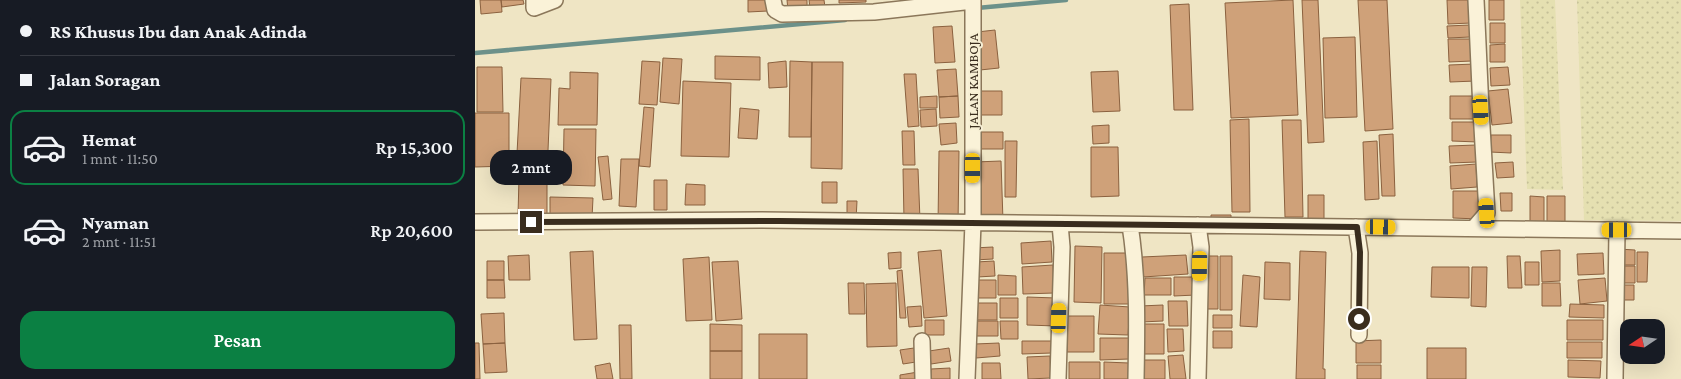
<!DOCTYPE html>
<html lang="id">
<meta charset="utf-8">
<style>
:root{--surface:#171b24;--page:#242831;--text:#f1f3f6;--muted:#9ea1a6;--line:#363941;--accent:#0b8043}
body{margin:0;font-family:"Crimson Pro",serif;background:var(--page);color:var(--text);height:100vh;display:flex;flex-direction:column;font-size:19px;white-space:nowrap}
*{box-sizing:border-box;margin:0}
p{font-size:16px;color:var(--muted)}
.icon{flex:none;width:28px;height:28px;fill:none;stroke:currentColor;stroke-width:2;stroke-linecap:round;stroke-linejoin:round}
.map{position:relative;flex:1;overflow:hidden}
.details{display:flex;flex-direction:column;background:var(--surface);width:475px}
.details>*{flex:none}
.banner{display:grid;align-content:center;height:110px;padding:0 20px;background:var(--surface)}
.needle{width:32px;rotate:257deg}
.controls{position:absolute;left:1145px;top:319px;display:grid;gap:10px}
.controls a{display:grid;place-items:center;width:45px;height:45px;border-radius:10px;background:var(--surface);box-shadow:0 5px 20px #0002;font-size:25px}
.end{position:absolute;width:22px;height:22px;margin:-11px;border:6px solid #3a2d1e;background:#fff;box-shadow:0 0 0 2px #fff}
.from{border-radius:50%}
.bubble{position:absolute;height:35px;border-radius:15px;background:var(--surface);box-shadow:0 5px 20px #0002;font-size:16px;font-weight:600;line-height:35px;text-align:center}
.car{position:absolute;width:15px;height:30px;margin:-15px -8px;border-radius:6px;box-shadow:0 0 4px 1px #0007;background:linear-gradient(#f5c518 24%,#345 0 40%,#f5c518 0 76%,#345 0 86%,#f5c518 0)}
.banner b{display:flex;align-items:center;gap:18px;height:48px;font-size:19px}
.banner b+b{border-top:1px solid var(--line)}
.banner i{width:12px;height:12px;background:var(--text)}
ul{padding:0;list-style:none}
li{display:flex;align-items:center;gap:15px;height:75px;margin:0 10px 8px;padding:0 10px;border:2px solid transparent;border-radius:15px}
li div{flex:1}
li b{display:block;font-size:19px}
li em{font-style:normal;font-weight:600}
li.on{border-color:var(--accent)}
li>.icon{width:45px;height:45px;stroke-width:1.5}
.cta{display:flex;gap:10px;margin-top:auto;padding:10px 20px}
.cta a{flex:1;height:58px;border-radius:15px;background:var(--accent);color:#fff;font-size:20px;font-weight:600;line-height:58px;text-align:center}
main{display:flex;flex:1;min-height:0}
.map>svg:first-child{display:block}
</style>
<main>
<section class="details">
<div class="banner">
<b><i class="from"></i>RS Khusus Ibu dan Anak Adinda</b>
<b><i></i>Jalan Soragan</b>
</div>
<ul>
<li class="on"><svg class="icon" aria-label="car" viewBox="0 0 24 24"><path d="M5 17H2v-5l4-1 3-4h7l3 4 3 1v5h-3M9 17h6M6 11h13"/><circle cx="7" cy="17" r="2"/><circle cx="17" cy="17" r="2"/></svg><div><b>Hemat</b><p>1 mnt · 11:50</p></div><em>Rp 15,300</em></li>
<li><svg class="icon" aria-label="car" viewBox="0 0 24 24"><path d="M5 17H2v-5l4-1 3-4h7l3 4 3 1v5h-3M9 17h6M6 11h13"/><circle cx="7" cy="17" r="2"/><circle cx="17" cy="17" r="2"/></svg><div><b>Nyaman</b><p>2 mnt · 11:51</p></div><em>Rp 20,600</em></li>
</ul>
<div class="cta"><a>Pesan</a></div>
</section>
<div class="map">
<svg width="1206" height="379" viewBox="0 0 1206 379">
<defs>
<pattern id="farmland-dots" width="8" height="8" patternUnits="userSpaceOnUse" patternTransform="scale(1.25)"><rect width="8" height="8" fill="#e5e0b1"/><path d="M2 2h.1M6 6h.1" fill="none" stroke="#c5c098" stroke-width="1.8" stroke-linecap="round"/></pattern>
</defs>
<rect width="100%" height="100%" fill="#efe5c4"/>
<path fill="url(#farmland-dots)" d="M1045,0H1080L1088,190L1052,189Z
M1102,0H1206V221L1109,220Z"/>
<g fill="none" stroke-linecap="round" stroke-linejoin="round">
<path stroke="#6c918a" stroke-width="4.5" d="M502,8L591,0
M0,53L370,20"/>
</g>
<path fill="#cfa179" stroke="#8b613f" d="M5,0H26L27,12L6,14Z
M26,0H48L49,4L27,7Z
M273,0H293V11L273,12Z
M312,0H332V9L313,10Z
M334,0H349L350,7L335,8Z
M364,0H391V2L364,3Z
M818,0L823,115L756,118L750,3Z
M827,0H843L849,142L833,143Z
M883,0H912L918,129L890,131Z
M972,0H995L996,23L973,24Z
M1014,0H1029V20H1014Z
M714,4L718,110H699L695,5Z
M1015,23H1030V43H1015Z
M995,25V37L973,38L972,26Z
M477,26L480,62L460,63L458,27Z
M520,30L524,68L505,70L502,32Z
M880,37L882,117L850,118L848,38Z
M973,39H997V61L974,62Z
M1030,44V62H1015V45Z
M240,56L285,57V80L240,79Z
M188,58L207,59L204,104L185,102Z
M167,61L185,62L182,105L164,104Z
M311,61L312,87L294,88L293,63Z
M315,61L337,62L336,137H314Z
M337,62H368L367,169L336,168Z
M1000,64L1001,81L975,82L974,65Z
M2,67H27L28,112H2Z
M1033,67L1035,85L1016,86L1015,68Z
M481,69L483,96L464,97L462,70Z
M643,71L645,111L618,112L616,72Z
M95,72L123,73L122,125H83L84,88L95,89Z
M429,74H441L444,126L433,127Z
M46,78L76,79L72,174L41,172Z
M208,81L256,83L254,157L206,156Z
M1033,89L1037,123L1017,125L1013,91Z
M501,91H527V115H501Z
M462,96V108H445V97Z
M483,96L484,117L465,118L464,97Z
M975,96H1004V119H975Z
M169,107L179,108L175,167L164,166Z
M265,108L284,110L282,139L263,138Z
M461,109L462,126L446,127L445,110Z
M0,113H34V166L0,167Z
M774,119L775,212H757L755,120Z
M807,120H826L828,217H810Z
M977,122H1003V142L977,141Z
M481,123L482,143L466,145L464,124Z
M634,125V143L618,144L617,126Z
M89,129H121L120,186L88,185Z
M427,131H439L440,165H428Z
M503,132H528V149H503Z
M918,134L920,196H907L904,135Z
M1016,135H1036V153L1015,152Z
M530,141H542L541,197H530Z
M902,141L904,199L890,200L888,142Z
M1001,145L1002,162L975,163L974,146Z
M616,147H643L644,196L616,197Z
M464,151H484L483,225L463,224Z
M133,156L137,199L128,200L123,157Z
M146,159H164L161,207L144,206Z
M526,161L528,221L502,222L500,162Z
M1038,162L1039,177L1022,178L1020,163Z
M1001,164L1002,187L976,189L975,166Z
M428,169H443L445,220H429Z
M44,178H72V216L43,215Z
M179,180H192V210H179Z
M347,182H362V203H347Z
M211,184L230,185V205H210Z
M978,191H1005L1004,219L978,218Z
M1025,193H1037V211H1026Z
M833,195H849V220H833Z
M1055,196L1069,197V224H1055Z
M1072,196H1090V223H1072Z
M75,197L118,198L117,218L75,216Z
M372,201H382L381,220L372,219Z
M736,215H756V229H736Z
M576,241L577,262L547,264L546,243Z
M600,246L627,247L626,303L599,302Z
M518,247V259L499,260L498,248Z
M1143,249L1160,250V265H1143Z
M466,250L472,316L449,318L443,252Z
M1085,250V281L1067,282L1066,251Z
M118,251L122,339L99,340L95,252Z
M825,251L851,252L848,369H850V379H821Z
M426,252V268L414,269L413,253Z
M1162,252H1173L1172,282H1162Z
M629,253H654V304H629Z
M1128,253L1129,274L1103,275L1102,254Z
M54,255L55,280H34L33,256Z
M711,255L713,274L668,277L667,257Z
M729,256H743V309H729Z
M745,256H757V310H745Z
M1032,256H1045L1047,288H1033Z
M234,257L237,320L211,321L208,259Z
M12,261H29V280H12Z
M263,261L267,319L241,321L237,262Z
M519,261L520,276L502,277L501,262Z
M790,262L815,263V300L789,299Z
M1050,262H1064V285H1050Z
M578,265L579,293L548,294L547,267Z
M1143,266H1160V283H1143Z
M957,267H994V298L956,297Z
M997,267H1012L1011,307L996,306Z
M427,270L431,318H425L422,271Z
M523,275L541,276V295H523Z
M768,275L785,277L782,327L765,326Z
M699,277H720L721,295L699,296Z
M670,278H696V295H669Z
M1130,278L1132,301L1105,304L1103,280Z
M12,280H29L30,298H12Z
M501,280H521V298H501Z
M373,283H389L390,314H374Z
M421,283L422,346L392,347L391,284Z
M1067,283H1085L1086,306H1067Z
M1141,285H1159V300H1141Z
M552,297L581,298V326L552,325Z
M525,298H543V318H525Z
M693,301H712L713,326H694Z
M502,303H522V320H502Z
M1095,304L1129,305V318L1094,317Z
M625,305L655,307L653,335L623,334Z
M688,305V321L666,322L665,306Z
M446,306L447,326L434,327L432,307Z
M29,313L30,343L8,344L6,314Z
M738,315H757V328H738Z
M592,316H619V352H592Z
M450,320H469V335H450Z
M1092,320H1128V340H1092Z
M501,321H523V336H501Z
M525,321H543V339H526Z
M235,324L267,325V351H235Z
M667,324H689V354H667Z
M144,325H156L157,379H145Z
M692,329H708L709,351L693,352Z
M738,331H757V348H738Z
M284,334H332V379H284Z
M625,338H654V359L625,360Z
M906,340V363H881V341Z
M547,341H577V353L547,354Z
M1092,342H1127V358H1092Z
M0,343H4L5,379H0Z
M30,343L32,372L10,373L8,344Z
M524,343L525,356L501,358L500,344Z
M439,348L441,362L428,364L425,350Z
M474,348L476,361L456,364L454,351Z
M952,348H991V379H952Z
M235,351H267V379H235Z
M708,355L711,379H695L693,356Z
M575,356L576,378L553,379L552,357Z
M668,360H690V379H668Z
M1093,360L1126,361L1125,378L1093,377Z
M594,362H625V379H594Z
M629,362L654,363V379H629Z
M135,363L138,379H122L120,366Z
M507,363H525L526,379H507Z
M882,365H906V379H882Z
M475,368V379H456V369Z
M443,372L444,379H425V375Z"/>
<g fill="none" stroke-linecap="round" stroke-linejoin="round">
<defs>
<path id="minor" d="M59,0V8L80,0
M298,0L300,10L307,14L399,12L498,1
M0,222L286,220L1206,231
M655,225C663,276 662,327 661,379
M723,225L726,247L723,379
M881,227L885,253L884,335
M999,228L1012,213L1006,110L1001,0
M447,341L448,379
M492,379L498,223V0
M583,379L587,247L585,224
M1140,379L1142,230"/>
</defs>
<use href="#minor" stroke="#8b775a" stroke-width="18"/>
<use href="#minor" stroke="#faf2d8" stroke-width="15"/>
</g>
<g fill="none" stroke-linecap="round" stroke-linejoin="round">
<path stroke="#3a2d1e" stroke-width="6" d="M56,222L305,221L882,227L885,252L884,319"/>
</g>
<g text-anchor="middle" dominant-baseline="central" stroke-width="4" stroke-linejoin="round" paint-order="stroke">
<g font-size="14" fill="#3a2d1e" stroke="#f7efd4">
<text transform="translate(498 81) rotate(-90)">JALAN KAMBOJA</text>
</g>
</g>
</svg>
<div class="controls">
<a><svg class="needle" viewBox="-14 -14 28 28"><path d="M0-13l5 13h-10z" fill="#e53935"/><path d="M0 13l5-13h-10z" fill="#9ea1a6"/></svg></a>
</div>
<i class="end from" style="left:884px;top:319px"></i>
<i class="end" style="left:56px;top:222px"></i>
<div class="bubble" style="left:15px;top:150px;width:82px">2 mnt</div>
<i class="car" style="left:1006px;top:110px;rotate:176deg"></i>
<i class="car" style="left:498px;top:168px;rotate:180deg"></i>
<i class="car" style="left:1012px;top:213px;rotate:356deg"></i>
<i class="car" style="left:906px;top:227px;rotate:91deg"></i>
<i class="car" style="left:1142px;top:230px;rotate:270deg"></i>
<i class="car" style="left:725px;top:266px;rotate:181deg"></i>
<i class="car" style="left:584px;top:318px;rotate:2deg"></i>
</div>
</main>
